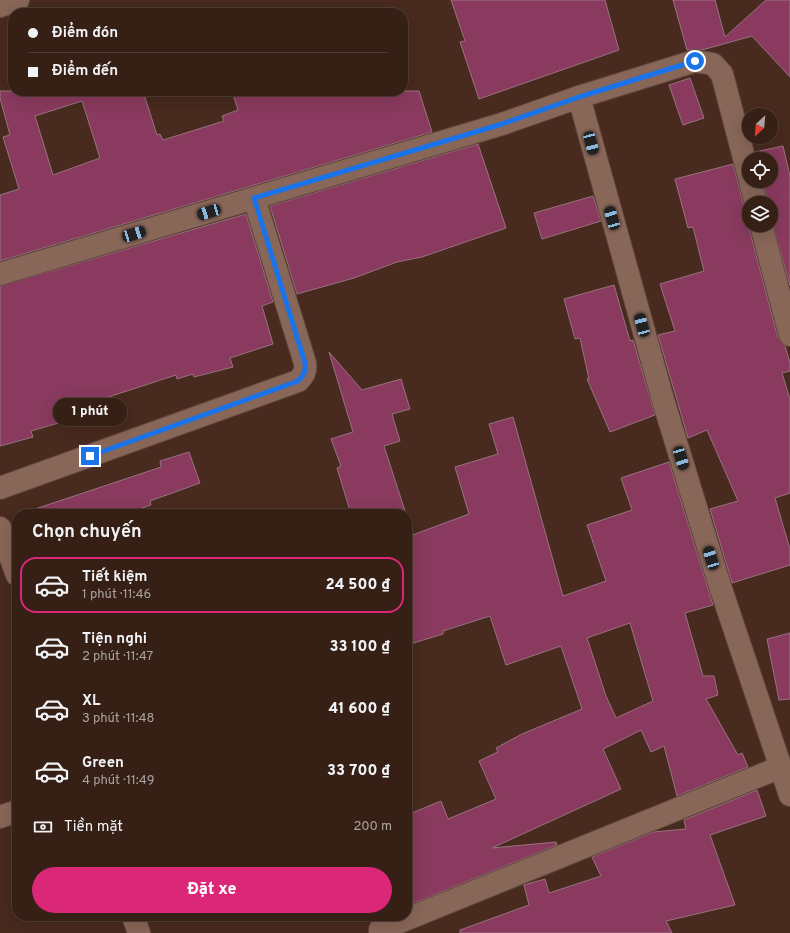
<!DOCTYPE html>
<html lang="vi">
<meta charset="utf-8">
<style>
:root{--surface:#362016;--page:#3d281f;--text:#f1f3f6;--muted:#aaa3a1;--line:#503e35;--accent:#db2777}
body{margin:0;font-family:Overpass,sans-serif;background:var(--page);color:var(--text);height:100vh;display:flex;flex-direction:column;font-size:15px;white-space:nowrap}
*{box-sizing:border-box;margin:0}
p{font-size:13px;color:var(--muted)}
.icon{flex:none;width:22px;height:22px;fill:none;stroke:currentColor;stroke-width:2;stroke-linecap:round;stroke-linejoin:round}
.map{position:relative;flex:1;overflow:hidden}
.sheet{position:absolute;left:12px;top:509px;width:400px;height:412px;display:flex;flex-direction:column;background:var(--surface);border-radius:16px;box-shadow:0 4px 16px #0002,0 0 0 1px var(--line)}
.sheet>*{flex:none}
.banner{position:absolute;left:8px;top:8px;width:400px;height:88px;border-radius:16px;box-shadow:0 4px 16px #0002,0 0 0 1px var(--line);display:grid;align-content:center;height:88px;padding:0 20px;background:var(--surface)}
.needle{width:26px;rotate:206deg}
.fabs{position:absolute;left:742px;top:108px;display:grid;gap:8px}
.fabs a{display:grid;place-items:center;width:36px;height:36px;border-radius:50%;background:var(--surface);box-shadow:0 4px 16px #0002,0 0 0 1px var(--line);font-size:20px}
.end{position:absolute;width:18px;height:18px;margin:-9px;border:5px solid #1a73e8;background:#fff;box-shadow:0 0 0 2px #fff}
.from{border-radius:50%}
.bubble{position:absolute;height:28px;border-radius:14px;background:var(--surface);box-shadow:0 4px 16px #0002,0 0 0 1px var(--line);font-size:13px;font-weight:800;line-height:28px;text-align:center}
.car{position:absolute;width:12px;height:24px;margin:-12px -6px;border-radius:5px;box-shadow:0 0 3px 1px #0007;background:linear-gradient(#222 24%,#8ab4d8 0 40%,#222 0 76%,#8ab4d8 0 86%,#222 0)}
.banner b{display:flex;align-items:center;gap:14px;height:38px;font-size:15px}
.banner b+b{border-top:1px solid var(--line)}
.banner i{width:10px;height:10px;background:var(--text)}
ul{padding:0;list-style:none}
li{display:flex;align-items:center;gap:12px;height:56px;margin:0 8px 6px;padding:0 12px;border:2px solid transparent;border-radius:16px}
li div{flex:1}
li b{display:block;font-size:15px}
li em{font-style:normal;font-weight:800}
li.selected{border-color:var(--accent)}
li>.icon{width:36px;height:36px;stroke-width:1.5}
h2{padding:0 20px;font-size:18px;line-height:48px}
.pay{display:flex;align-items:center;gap:10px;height:44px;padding:0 20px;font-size:15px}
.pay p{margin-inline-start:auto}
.primary-button{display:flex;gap:8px;margin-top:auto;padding:8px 20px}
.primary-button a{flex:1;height:46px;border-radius:24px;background:var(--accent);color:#fff;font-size:16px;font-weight:800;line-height:46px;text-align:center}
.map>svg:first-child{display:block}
</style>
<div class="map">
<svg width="790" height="933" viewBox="0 0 790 933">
<rect width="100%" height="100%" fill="#482a1e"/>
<path fill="#893a5e" stroke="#977380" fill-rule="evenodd" d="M451,0H605L619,50L479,99L460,42L465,41Z
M673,0H715L725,37L766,0H790V77L752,36L702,50H687Z
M690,78L704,118L683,125L669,85Z
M0,91H143L157,135L160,134L163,140L224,121L222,116L238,110L232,91H419L432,132L0,261V195L19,189L3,137L10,135L0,98ZM82,101L100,158L53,175L35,116Z
M478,144L506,228L422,257L397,262L354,278L297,294L270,206Z
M783,146L790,176V286L771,218V203H768L763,181H771V159H757L755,152Z
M733,164L744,206L749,213V228L778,338L785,346L790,363V371L782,373L790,399V493L775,498L790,549V565L732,583L710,509L738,501L707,430L688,438L658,335L675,331L660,284L704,271L693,227L688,228L675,179Z
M593,196L601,221L542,239L534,213Z
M246,214L273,302L262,306L273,344L230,358L233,367L194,377L193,374L177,379L176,375L90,403L93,413L31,431L33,437L0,446V286Z
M614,285L630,341L633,340L655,415L610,432L587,379H589L580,338L575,339L564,299Z
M329,352L362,390L401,379L410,409L392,414L400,441L384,446L406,514H351L337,468L341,466L331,439L353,432Z
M513,417L563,596L606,581L587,525L632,510L621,478L669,462L713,605L685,613L703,676H714L718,695L706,699L738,755L742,753L748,767L677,796L664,746L651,752L641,730L603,749L621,789L492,848L556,842L557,845L407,906V815L441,801L448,819L496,799L479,761L498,752L496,748L522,734L582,709L561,646L506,665L490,616L443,631V634L407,645V537L469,514L455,467L498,454L489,424ZM630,623L653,701L616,718L606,696L587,638Z
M189,452L200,483L150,501L151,505L124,514H33L32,510L161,467L160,461Z
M790,633V699L779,700L767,639Z
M757,790L766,816L710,835L735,905L666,921L672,933H460V930L529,905L524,885L545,879L549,893L601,876L592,857L653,832L686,829L684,820Z"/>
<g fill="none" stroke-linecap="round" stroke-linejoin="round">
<defs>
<path id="street" d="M579,97L663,400L720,586L790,795
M750,181L756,203
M761,225L790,335
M0,274L502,124L579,97L695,61L713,64L722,74L749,177
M0,488L298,381C304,375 306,371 305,363L254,198
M0,528L17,575
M0,817L17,811
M133,916L139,933
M380,933V930L781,767"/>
<path id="secondary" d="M0,6L18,0"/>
</defs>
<use href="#street" stroke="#61483d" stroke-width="24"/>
<use href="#secondary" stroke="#61483d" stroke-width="24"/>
<use href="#street" stroke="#886658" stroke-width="22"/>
<use href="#secondary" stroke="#886658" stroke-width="22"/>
</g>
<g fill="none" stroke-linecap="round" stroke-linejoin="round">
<path stroke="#1a73e8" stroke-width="5" d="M90,456L298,381C304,375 306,371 305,363L254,198L502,124L579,97L695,61"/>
</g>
</svg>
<div class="fabs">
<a><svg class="needle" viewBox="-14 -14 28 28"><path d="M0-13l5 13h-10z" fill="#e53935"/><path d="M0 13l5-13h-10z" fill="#aaa3a1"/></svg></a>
<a><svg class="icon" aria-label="locate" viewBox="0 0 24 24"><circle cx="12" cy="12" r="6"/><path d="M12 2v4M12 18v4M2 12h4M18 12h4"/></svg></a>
<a><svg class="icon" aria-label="layers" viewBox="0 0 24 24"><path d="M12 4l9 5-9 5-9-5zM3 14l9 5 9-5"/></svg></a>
</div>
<i class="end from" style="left:695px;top:61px"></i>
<i class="end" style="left:90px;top:456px"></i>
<div class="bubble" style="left:53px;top:398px;width:74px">1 phút</div>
<i class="car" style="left:591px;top:143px;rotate:165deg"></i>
<i class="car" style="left:209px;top:212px;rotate:253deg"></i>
<i class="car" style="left:612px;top:218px;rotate:344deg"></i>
<i class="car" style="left:134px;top:234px;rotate:73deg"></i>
<i class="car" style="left:642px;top:325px;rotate:345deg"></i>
<i class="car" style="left:681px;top:458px;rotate:163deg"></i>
<i class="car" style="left:711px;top:558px;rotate:343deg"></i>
<div class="banner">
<b><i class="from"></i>Điểm đón</b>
<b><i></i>Điểm đến</b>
</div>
<section class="sheet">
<h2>Chọn chuyến</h2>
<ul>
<li class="selected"><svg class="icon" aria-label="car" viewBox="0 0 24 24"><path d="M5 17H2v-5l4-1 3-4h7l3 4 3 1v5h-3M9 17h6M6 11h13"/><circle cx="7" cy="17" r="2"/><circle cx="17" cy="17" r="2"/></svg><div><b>Tiết kiệm</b><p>1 phút · 11:46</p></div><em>24 500 ₫</em></li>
<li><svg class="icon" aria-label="car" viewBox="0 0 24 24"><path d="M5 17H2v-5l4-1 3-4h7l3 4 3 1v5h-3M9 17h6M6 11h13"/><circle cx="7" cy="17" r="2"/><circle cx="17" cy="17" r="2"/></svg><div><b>Tiện nghi</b><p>2 phút · 11:47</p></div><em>33 100 ₫</em></li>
<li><svg class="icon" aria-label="car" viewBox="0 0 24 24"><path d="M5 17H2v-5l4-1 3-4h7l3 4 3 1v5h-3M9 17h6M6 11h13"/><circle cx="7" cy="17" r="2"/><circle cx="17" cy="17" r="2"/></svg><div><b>XL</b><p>3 phút · 11:48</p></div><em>41 600 ₫</em></li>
<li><svg class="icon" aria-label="car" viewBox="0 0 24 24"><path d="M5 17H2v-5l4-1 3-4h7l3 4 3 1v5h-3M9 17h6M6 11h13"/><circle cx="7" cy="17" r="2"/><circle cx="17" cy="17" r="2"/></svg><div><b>Green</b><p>4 phút · 11:49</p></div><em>33 700 ₫</em></li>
</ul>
<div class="pay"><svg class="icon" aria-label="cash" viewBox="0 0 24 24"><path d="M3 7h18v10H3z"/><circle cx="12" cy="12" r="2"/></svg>Tiền mặt<p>200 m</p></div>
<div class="primary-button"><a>Đặt xe</a></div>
</section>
</div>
